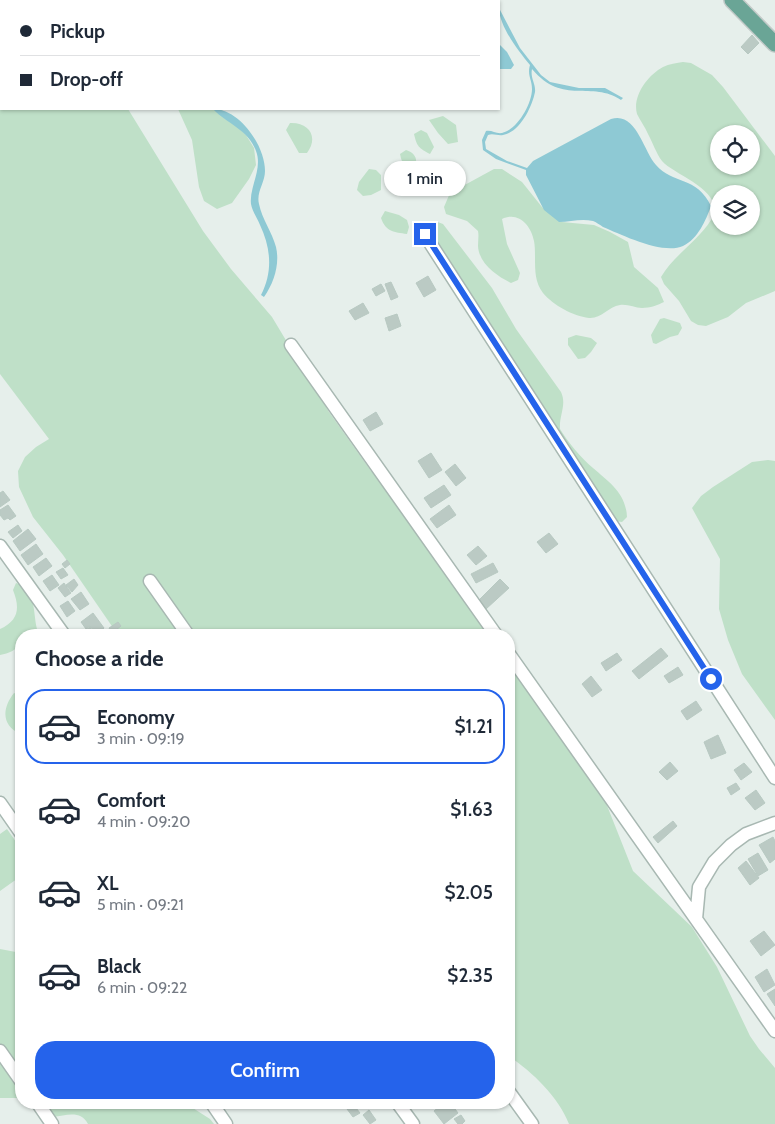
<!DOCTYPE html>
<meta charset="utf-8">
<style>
:root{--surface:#fff;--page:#f6f6f7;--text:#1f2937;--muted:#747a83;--line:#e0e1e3;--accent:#2563eb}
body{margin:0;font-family:Cabin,sans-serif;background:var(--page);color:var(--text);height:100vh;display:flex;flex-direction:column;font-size:19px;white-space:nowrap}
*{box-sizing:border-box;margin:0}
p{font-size:16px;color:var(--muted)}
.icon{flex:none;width:28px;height:28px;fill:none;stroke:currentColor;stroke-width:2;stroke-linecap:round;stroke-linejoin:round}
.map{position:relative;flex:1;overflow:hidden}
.side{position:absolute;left:15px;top:629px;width:500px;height:480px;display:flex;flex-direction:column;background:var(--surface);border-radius:20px;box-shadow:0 1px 4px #0004}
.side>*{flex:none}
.hud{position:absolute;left:0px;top:0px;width:500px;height:110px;box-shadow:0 1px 4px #0004;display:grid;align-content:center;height:110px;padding:0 20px;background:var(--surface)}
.tools{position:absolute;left:710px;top:125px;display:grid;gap:10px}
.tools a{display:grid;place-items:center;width:50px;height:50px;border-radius:50%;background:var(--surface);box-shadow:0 1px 4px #0004;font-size:25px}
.end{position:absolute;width:22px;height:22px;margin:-11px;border:6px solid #2563eb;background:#fff;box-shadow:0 0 0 2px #fff}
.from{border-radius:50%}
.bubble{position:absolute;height:35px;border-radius:18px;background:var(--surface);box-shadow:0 1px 4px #0004;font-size:16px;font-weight:600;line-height:35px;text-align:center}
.hud b{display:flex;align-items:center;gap:18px;height:48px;font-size:19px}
.hud b+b{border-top:1px solid var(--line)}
.hud i{width:12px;height:12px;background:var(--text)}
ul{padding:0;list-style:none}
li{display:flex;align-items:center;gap:15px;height:75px;margin:0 10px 8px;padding:0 10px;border:2px solid transparent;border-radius:20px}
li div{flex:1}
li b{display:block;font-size:19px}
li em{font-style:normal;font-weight:600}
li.on{border-color:var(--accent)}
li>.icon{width:45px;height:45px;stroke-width:1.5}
h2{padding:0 20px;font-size:22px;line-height:60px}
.primary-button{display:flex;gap:10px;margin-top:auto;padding:10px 20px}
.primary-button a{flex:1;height:58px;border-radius:20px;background:var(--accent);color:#fff;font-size:20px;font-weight:600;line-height:58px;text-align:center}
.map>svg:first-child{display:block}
</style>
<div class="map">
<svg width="775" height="1124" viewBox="0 0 775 1124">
<rect width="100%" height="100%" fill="#e6efeb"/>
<path fill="#bfe0c8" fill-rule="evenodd" d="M0,0L49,1H1V109H128L203,231L231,269L272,317L329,412L371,471L394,490L496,635H118L63,555L33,517L19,487L18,471L25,457L36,447L49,439L0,374Z
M683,62L691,63L712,75L723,87L775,156V291L746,303L728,317L706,326L698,325L691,321L679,301L664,284L661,277C674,255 697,242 711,220C728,191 675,176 662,161C656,153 653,143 648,134C645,127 640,120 637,114C632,96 648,75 663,67C669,64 677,63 683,62ZM719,134H751V166H719ZM719,194H751V226H719Z
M178,109H221L246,135L254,148L256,165L249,179L232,203L217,209L204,201L199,187L192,140Z
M443,116L456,125L458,142L448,144L438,133L429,120Z
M290,123C309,122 319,137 307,153H299L286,130Z
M421,130L427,133L434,147L430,154C419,148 417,147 414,134Z
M406,150C418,154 418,162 413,173C405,168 402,164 400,154Z
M369,169L376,170L381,175V190L371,195L363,196L357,190L359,182Z
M494,169H502L522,182L542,207L562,222L594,225L610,232L628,242L634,267L658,288L664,302C658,305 650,308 642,308C635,308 628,304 620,305C608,307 601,319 589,318C573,316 553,305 543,293C531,278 537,257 534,241C531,225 518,211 502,219L507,244L520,273L518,280L511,283C497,276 479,264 478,246C478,241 479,236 478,231L467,221L446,214L444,207L450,193Z
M385,211L399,215L407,220L409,227L407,234C394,232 386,232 381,218Z
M435,221L443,224L492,288L516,329L561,392C567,405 559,415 560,429C568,442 581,458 593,468C609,482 626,493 627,517L622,522L615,521L426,242L420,227L427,222Z
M664,318L680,323L682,328L678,335L670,337L656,344L653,343L651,335L660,319Z
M576,335L591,338L597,343L591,352L585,358L578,359L568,345V338Z
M768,460L775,461V720L742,674L728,640L719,609L720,559L692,508L701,496L713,487L752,462Z
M16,583C38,589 32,615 38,632L29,635H21C21,648 12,653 0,655V629C19,620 20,608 13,590Z
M509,656L604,798L633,871L692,927L717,967L750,1036L759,1049L775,1068V1124H569C558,1096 533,1073 509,1056Z
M14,693L21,696V734C1,726 2,708 14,693Z
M7,829L21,849V876L0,891V834Z
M0,949L21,953V1098H0Z
M37,1103H185L210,1119L214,1124H88C81,1110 67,1115 53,1117Z"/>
<path fill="#8ec9d4" d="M499,8L520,48L541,75L550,82L579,88H605L623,98L621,100C592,80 563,106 532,69C530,78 536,84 535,92C532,107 520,132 503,135C498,136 493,133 488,135L485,142L486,149L507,161L527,168L533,161L611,119C636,111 643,150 656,165C672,184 697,176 711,206C706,220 698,239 683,246C663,255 622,235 603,227C600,225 596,222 593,221C581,218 570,222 559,222L544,210L526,175V170L496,159L483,150L482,140L486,131C492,130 496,134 502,133C517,130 532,104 532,89C532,79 527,76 530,65C519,52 499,26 499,8Z
M499,44L507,52L514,65L511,69H500L499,66Z
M213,109C240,109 265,146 265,171C265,183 256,192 259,204C262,219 272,232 276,247C280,264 274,283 264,297L261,295C273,272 271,248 260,225C258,219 252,211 251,204C249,187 263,169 256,151C248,129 227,124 213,109Z"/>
<path fill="#bbcac4" stroke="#b8c9c2" d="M752,35L759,43L748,54L741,47Z
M428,276L436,290L424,297L416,283Z
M391,282L398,297L391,300L385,284Z
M381,284L385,291L376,296L372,289Z
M363,303L369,313L355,320L349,311Z
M397,314L401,326L389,331L385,318Z
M376,412L383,424L370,431L363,420Z
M431,453L442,470L429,478L418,461Z
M455,464L466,478L456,486L445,472Z
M444,485L451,495L431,508L424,498Z
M3,491L10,500L0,507V493Z
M8,505L16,516L10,520L8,518L4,520L0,515V510Z
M449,505L456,515L437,528L430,519Z
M18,525L22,531L13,538L8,532Z
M28,529L36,539L20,551L13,541Z
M549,533L558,544L546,553L537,542Z
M36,544L43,554L28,565L21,555Z
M478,546L487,556L476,565L467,555Z
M46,558L52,566L39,576L33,567Z
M67,560L70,564L65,568L62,564Z
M493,563L498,572L476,583L471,574Z
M63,568L68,575L61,579L56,572Z
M52,575L59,585L50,591L43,581Z
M74,579L78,585L72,592L66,585Z
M500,579L509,588L486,609L478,601Z
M64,583L71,593L65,597L58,588Z
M81,592L89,604L80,610L71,599Z
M68,601L75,611L67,617L60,606Z
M93,613L104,628L97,634L90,626L86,629L81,622Z
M118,622L121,626L112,633L109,628Z
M90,627L96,635H81L80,634Z
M661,648L668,656L639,679L632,671Z
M617,653L622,660L606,671L601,663Z
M678,667L683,675L669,683L664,676Z
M591,676L602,690L592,697L582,684Z
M696,701L702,710L687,720L681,711Z
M718,735L726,753L711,759L704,742Z
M670,762L678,771L667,780L659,772Z
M744,763L752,772L741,780L734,770Z
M736,783L740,789L731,795L727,788Z
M756,790L765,803L755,810L745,798Z
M673,821L677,826L658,843L653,837Z
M773,837L775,841V859L770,863L759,845Z
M758,853L768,870L758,876L748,859Z
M746,861L759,878L750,885L738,868Z
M764,931L775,945L761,956L750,941Z
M767,969L775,985L764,992L755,977Z
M775,989V1006L767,994Z
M343,1102H356L347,1109Z
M445,1102H450L458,1113L444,1124L434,1111Z
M353,1104L360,1113L353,1117L347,1109Z
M369,1110L376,1120L370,1124L363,1115Z
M461,1115L465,1121L462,1124H458L454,1119Z"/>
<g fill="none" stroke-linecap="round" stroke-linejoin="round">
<defs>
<path id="minor" d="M425,235L775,778
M291,345L496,635
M0,546L64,635
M150,581L188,635
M509,654L775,1031
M0,803L21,833
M696,919L699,887L714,862L731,845L746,834L775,823
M0,1051L21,1081
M509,1092L532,1124
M37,1102L52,1124
M211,1102L226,1124
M397,1102L413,1124"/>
<path id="major" d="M732,0L775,44"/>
</defs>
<use href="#minor" stroke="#a8b8b2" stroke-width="15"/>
<use href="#major" stroke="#c2cac8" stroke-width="18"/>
<use href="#minor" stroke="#fff" stroke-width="12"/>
<use href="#major" stroke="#6aa596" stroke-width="15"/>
</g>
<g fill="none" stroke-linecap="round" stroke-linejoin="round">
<path stroke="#2563eb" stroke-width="6" d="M425,234L711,679"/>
</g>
</svg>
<div class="tools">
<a><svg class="icon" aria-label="locate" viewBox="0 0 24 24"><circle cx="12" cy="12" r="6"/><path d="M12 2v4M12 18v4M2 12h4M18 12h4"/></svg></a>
<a><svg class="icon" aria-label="layers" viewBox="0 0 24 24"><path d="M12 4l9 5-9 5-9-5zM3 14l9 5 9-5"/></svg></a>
</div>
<i class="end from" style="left:711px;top:679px"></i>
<i class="end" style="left:425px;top:234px"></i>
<div class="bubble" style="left:384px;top:161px;width:82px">1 min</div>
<div class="hud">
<b><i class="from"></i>Pickup</b>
<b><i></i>Drop-off</b>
</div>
<section class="side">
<h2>Choose a ride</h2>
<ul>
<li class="on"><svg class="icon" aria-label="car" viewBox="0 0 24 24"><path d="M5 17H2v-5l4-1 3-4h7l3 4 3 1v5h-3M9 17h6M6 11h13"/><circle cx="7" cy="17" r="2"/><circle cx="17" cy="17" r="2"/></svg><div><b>Economy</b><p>3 min · 09:19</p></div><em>$1.21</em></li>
<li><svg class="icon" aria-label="car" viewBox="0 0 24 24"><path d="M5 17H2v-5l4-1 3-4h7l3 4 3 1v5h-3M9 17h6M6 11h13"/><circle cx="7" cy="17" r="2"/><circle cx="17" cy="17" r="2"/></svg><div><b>Comfort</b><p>4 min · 09:20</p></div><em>$1.63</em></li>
<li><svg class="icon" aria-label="car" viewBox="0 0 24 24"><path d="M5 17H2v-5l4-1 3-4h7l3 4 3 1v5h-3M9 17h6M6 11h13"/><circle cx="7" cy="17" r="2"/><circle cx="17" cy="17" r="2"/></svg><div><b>XL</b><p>5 min · 09:21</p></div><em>$2.05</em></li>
<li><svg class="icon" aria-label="car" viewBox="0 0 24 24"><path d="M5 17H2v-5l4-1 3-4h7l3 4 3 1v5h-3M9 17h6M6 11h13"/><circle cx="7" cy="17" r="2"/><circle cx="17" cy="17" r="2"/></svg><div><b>Black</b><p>6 min · 09:22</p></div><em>$2.35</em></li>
</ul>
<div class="primary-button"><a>Confirm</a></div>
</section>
</div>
